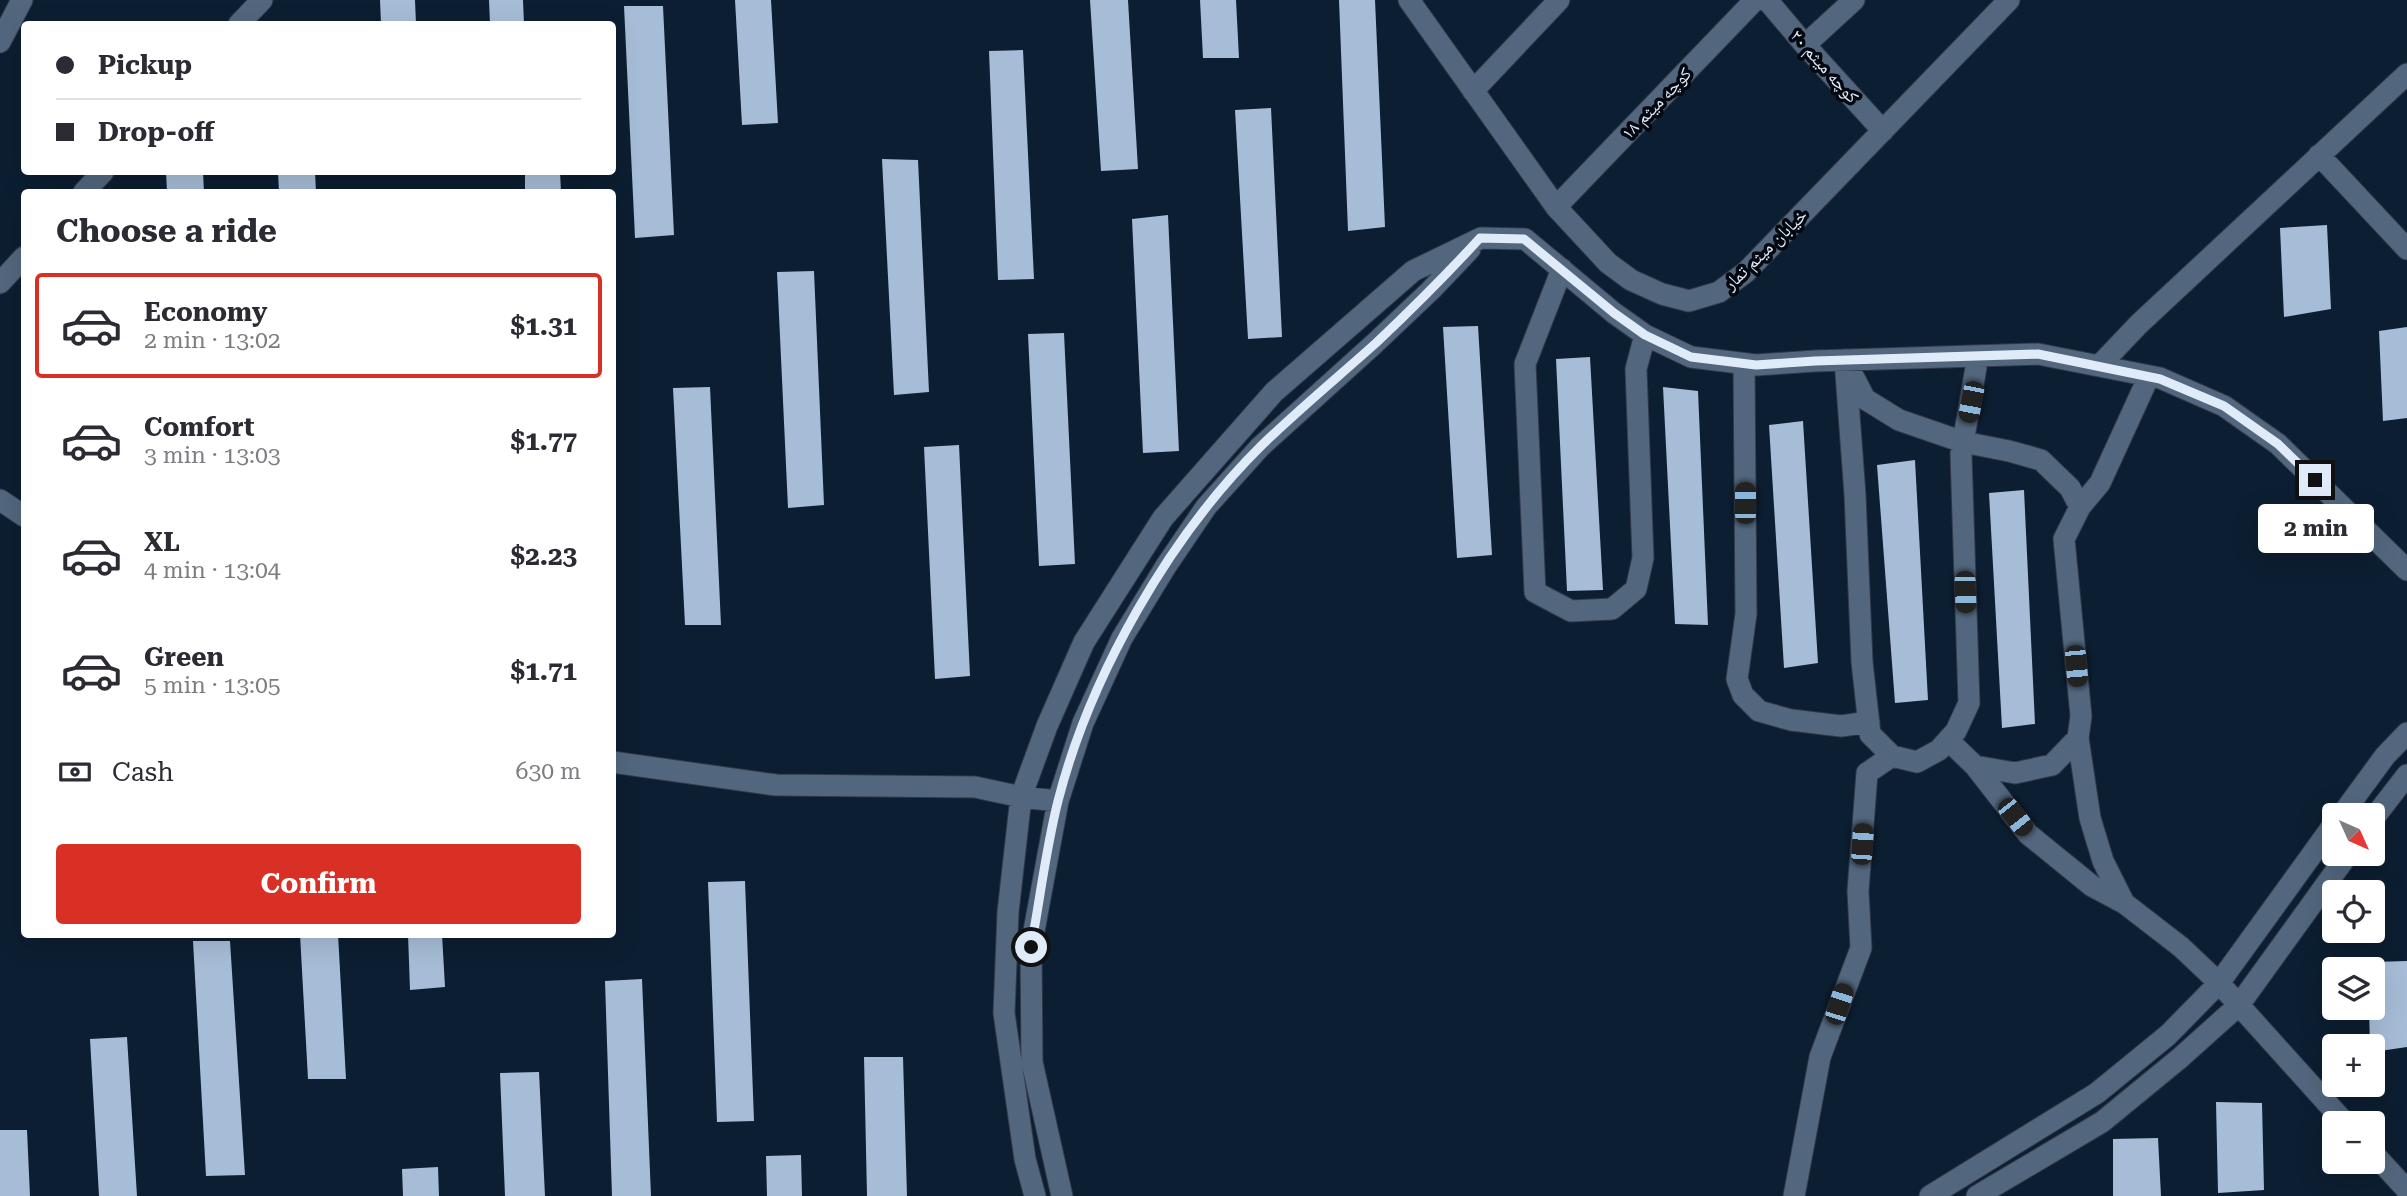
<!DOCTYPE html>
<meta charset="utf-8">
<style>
:root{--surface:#fff;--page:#f7f7f7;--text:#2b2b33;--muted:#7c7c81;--line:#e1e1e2;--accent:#d93025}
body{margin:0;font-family:"Roboto Serif","Noto Naskh Arabic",serif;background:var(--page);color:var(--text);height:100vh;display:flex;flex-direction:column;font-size:26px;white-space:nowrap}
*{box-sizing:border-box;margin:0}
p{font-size:23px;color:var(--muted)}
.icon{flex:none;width:38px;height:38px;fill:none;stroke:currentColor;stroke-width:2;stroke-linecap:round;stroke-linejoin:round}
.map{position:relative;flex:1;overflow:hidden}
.side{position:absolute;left:21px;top:189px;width:595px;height:749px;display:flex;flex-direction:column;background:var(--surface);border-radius:7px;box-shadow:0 7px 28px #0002}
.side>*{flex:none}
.guide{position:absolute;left:21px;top:21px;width:595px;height:154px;border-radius:7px;box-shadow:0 7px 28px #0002;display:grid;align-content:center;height:154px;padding:0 35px;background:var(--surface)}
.needle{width:46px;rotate:135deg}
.tools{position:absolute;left:2322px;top:803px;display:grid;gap:14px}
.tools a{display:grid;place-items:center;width:63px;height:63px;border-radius:7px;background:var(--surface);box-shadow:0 7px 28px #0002;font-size:35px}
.end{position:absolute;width:32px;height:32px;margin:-16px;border:9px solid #e0ebf9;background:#111;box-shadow:0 0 0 4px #111}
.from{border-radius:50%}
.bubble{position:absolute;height:49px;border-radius:7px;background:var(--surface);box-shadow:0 7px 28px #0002;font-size:23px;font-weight:700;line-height:49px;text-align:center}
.car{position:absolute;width:21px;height:42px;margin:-21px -10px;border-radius:9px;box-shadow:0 0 5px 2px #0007;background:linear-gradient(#222 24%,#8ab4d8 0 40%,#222 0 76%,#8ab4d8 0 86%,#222 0)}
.guide b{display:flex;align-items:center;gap:24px;height:66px;font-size:26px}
.guide b+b{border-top:2px solid var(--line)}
.guide i{width:18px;height:18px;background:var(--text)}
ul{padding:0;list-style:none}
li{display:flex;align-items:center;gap:21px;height:105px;margin:0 14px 10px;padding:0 21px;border:4px solid transparent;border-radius:7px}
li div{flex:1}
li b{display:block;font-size:26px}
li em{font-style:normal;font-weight:700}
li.current{border-color:var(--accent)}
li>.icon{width:63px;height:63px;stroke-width:1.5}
h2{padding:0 35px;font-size:32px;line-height:84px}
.pay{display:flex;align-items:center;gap:18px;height:77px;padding:0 35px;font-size:26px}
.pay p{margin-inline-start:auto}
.action{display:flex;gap:14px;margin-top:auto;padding:14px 35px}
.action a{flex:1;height:80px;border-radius:7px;background:var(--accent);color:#fff;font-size:28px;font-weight:700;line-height:80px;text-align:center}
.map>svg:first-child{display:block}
</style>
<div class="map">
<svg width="2407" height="1196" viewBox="0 0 2407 1196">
<rect width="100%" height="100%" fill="#0c1e31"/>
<path fill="#a7bdd7" d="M380,0H415L416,24H381Z
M489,0H523L524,24H490Z
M735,0H771L778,123L742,125Z
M1090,0H1128L1138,169L1101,171Z
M1200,0H1236L1239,58H1203Z
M1339,0H1375L1385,227L1348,231Z
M624,6H663L674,235L635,238Z
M1023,50L1034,279L998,280L989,51Z
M1271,108L1282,337L1248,339L1235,110Z
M882,159L918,160L929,392L894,395Z
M166,172H203L204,192H167Z
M278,172H315L316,192H279Z
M525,172H560L561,192H525Z
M1168,215L1179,451L1143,453L1132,219Z
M2327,225L2331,309L2284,317L2280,228Z
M814,271L824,505L788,508L777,272Z
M1478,326L1492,555L1457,558L1443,327Z
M2407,327V418L2383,421L2379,331Z
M1064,333L1075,564L1039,566L1028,334Z
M1590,357L1603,590L1567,591L1556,359Z
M710,387L721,625H685L673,388Z
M1663,387L1698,391L1708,625L1675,624Z
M1803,421L1818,663L1784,668L1769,425Z
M959,445L970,676L935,679L924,447Z
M1915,460L1928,700L1895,703L1877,465Z
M2024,490L2035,724L2002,728L1989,493Z
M745,881L754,1121L717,1122L708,882Z
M300,934H338L346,1079H308Z
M408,934H442L445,987L410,990Z
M193,941H230L245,1175L206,1176Z
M2407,961V1047L2373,1052V1046H2370L2369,1008H2373V962Z
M642,979L651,1196H612L605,981Z
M127,1037L137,1196H99L90,1039Z
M864,1057H903L907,1196H867Z
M539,1072L545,1196H505L500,1073Z
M2216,1102L2262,1103L2264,1190L2218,1193Z
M0,1130H27L30,1196H0Z
M2158,1138L2161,1196H2113V1139Z
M801,1155L802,1196H767L766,1156Z
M438,1167L439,1196H403L402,1169Z"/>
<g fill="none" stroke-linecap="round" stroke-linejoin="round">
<defs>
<path id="minor" d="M1409,0L1556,207L1608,263L1631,280L1662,294L1689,301L1719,292L1746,272L2009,0
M1767,0L1805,45L1883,131
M239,24L262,0
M0,42L22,0
M1805,45L1854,0
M1473,91L1559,0
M2319,155L2407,249
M84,192L103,172
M1556,207L1755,0
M1562,269L1525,364L1535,592L1571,611L1612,609L1636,589L1643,558L1636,369L1645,335
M0,283L24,257
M1845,360L1855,495L1862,662L1870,734L1892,756L1917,762L1939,750L1956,731L1969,703L1961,454L1978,356
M1744,364L1746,614L1737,679L1743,695L1759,711L1791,720L1841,726L1869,722
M2099,366L2139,324L2407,74
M1849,368L1865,399L1899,420L1963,442L2009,451L2041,460L2070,488L2080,507
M0,500L24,516
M2078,738L2090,818L2103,861L2124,903L2181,947L2219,983L2346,1124
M1948,740L1975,766L2015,773L2052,765L2078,738L2081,716L2064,539L2080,507L2100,483L2149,376
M612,762L776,785L975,787L1021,797L1058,801
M1975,766L2028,834L2092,886L2124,903
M2341,816L2385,756L2407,733
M2373,819L2407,775
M2373,1153L2407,1190
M1035,1196L1025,1159L1004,1013L1008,912L1021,797L1047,726L1084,642L1163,518L1274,392L1413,271L1481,238L1525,239L1614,313L1645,335L1691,357L1756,365L1815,361L2038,354L2160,378L2224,406L2278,444L2407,570
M1062,1196L1032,1062L1031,947L1058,801L1083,723L1122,638L1166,566L1206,507L1260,447L1374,344L1431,290L1470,249
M1794,1196L1820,1057L1861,948L1858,891L1867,773L1892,756
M1930,1196L2097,1093L2168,1035L2219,983L2334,824
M1977,1196L2102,1122L2180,1058L2239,1005L2348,854"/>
</defs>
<use href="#minor" stroke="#31394a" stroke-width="23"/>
<use href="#minor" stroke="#52677e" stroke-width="21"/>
</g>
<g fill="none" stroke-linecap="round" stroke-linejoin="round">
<path stroke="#e0ebf9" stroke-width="9" d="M1031,947C1040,899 1046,848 1058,801C1090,676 1169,537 1261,446C1298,410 1338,377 1376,343C1412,309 1447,274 1480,238L1524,239L1614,313L1645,335L1691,357L1756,365L1815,361L2038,354L2160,379L2224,406L2278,444L2315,480"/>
</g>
<g text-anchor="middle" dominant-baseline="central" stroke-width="7" stroke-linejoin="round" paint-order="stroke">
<g font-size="18" fill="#e0ebf9" stroke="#030810">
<text transform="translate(1825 66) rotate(48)">کوچه میثم ۲۰</text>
<text transform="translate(1656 103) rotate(-46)">کوچه میثم ۱۸</text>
<text transform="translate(1765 249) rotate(-44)">خیابان میثم تمار</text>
</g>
</g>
</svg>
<div class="tools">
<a><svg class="needle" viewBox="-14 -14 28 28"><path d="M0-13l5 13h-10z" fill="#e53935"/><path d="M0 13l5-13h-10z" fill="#7c7c81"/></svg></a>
<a><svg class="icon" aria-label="locate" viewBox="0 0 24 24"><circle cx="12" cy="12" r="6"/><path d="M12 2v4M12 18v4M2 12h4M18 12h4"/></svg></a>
<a><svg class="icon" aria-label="layers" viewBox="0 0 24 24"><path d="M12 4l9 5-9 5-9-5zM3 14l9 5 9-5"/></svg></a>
<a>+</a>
<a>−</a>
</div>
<i class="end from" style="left:1031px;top:947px"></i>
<i class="end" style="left:2315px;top:480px"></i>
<div class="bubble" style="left:2258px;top:504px;width:116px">2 min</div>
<i class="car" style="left:1971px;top:402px;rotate:191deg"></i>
<i class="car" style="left:1745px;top:503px;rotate:0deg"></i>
<i class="car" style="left:1965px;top:592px;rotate:178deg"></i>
<i class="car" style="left:2076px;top:666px;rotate:175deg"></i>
<i class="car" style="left:2015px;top:817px;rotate:142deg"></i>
<i class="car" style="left:1862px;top:844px;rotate:4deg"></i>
<i class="car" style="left:1839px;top:1004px;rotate:18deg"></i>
<div class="guide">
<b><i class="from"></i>Pickup</b>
<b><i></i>Drop-off</b>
</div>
<section class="side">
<h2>Choose a ride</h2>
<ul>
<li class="current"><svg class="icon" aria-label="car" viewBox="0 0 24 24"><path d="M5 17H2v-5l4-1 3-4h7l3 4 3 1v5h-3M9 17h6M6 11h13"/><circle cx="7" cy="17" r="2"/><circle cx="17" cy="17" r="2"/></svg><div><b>Economy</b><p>2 min · 13:02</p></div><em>$1.31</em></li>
<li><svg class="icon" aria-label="car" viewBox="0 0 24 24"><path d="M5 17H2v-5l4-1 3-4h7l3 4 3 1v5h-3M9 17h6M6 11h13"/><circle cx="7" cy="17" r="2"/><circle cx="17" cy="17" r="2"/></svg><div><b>Comfort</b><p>3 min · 13:03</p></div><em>$1.77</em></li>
<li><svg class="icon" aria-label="car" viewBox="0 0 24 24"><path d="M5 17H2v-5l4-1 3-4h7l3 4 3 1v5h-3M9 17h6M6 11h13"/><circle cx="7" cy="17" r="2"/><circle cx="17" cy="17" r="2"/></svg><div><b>XL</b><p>4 min · 13:04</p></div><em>$2.23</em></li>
<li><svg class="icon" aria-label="car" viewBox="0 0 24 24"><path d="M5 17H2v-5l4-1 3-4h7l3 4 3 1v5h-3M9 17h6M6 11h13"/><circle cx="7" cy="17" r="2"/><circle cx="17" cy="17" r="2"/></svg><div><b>Green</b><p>5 min · 13:05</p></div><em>$1.71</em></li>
</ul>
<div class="pay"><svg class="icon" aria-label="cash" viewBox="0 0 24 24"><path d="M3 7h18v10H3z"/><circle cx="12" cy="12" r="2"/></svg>Cash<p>630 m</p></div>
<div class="action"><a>Confirm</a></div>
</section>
</div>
